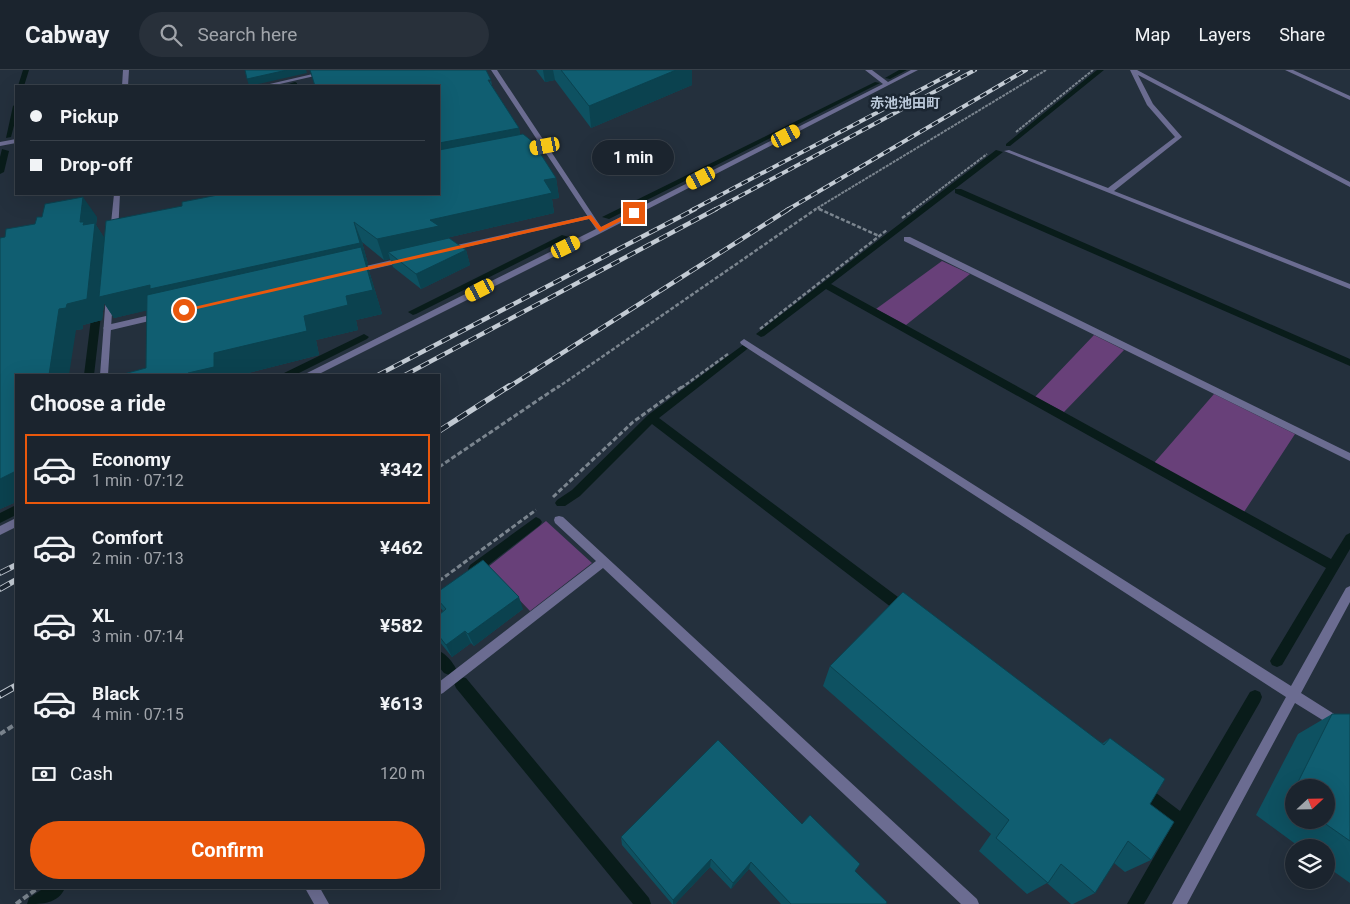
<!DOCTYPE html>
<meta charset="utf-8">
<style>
:root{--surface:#1b242e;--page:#28303a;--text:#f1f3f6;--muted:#a0a4aa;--line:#39414a;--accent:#ea580c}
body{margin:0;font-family:Roboto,"Noto Sans JP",sans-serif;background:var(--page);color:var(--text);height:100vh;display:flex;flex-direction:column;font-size:19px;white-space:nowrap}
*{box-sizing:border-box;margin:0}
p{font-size:16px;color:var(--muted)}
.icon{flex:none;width:28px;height:28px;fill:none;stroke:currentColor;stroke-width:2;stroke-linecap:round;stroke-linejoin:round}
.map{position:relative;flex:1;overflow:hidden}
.panel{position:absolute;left:15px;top:304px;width:425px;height:515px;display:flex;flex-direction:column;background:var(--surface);border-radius:0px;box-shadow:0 5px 20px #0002,0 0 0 1px var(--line)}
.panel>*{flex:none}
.banner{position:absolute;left:15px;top:15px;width:425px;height:110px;border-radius:0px;box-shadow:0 5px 20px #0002,0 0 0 1px var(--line);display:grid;align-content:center;height:110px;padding:0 15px;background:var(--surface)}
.needle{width:32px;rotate:68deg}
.tools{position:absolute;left:1285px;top:709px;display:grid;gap:10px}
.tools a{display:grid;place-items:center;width:50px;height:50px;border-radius:50%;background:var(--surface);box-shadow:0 5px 20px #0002,0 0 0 1px var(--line);font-size:25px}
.end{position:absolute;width:22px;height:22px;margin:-11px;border:6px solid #ea580c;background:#fff;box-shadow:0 0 0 2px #fff}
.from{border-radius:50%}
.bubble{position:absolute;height:35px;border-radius:18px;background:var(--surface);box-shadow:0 5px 20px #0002,0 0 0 1px var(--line);font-size:16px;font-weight:700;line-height:35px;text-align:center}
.car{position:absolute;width:15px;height:30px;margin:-15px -8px;border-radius:6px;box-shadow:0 0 4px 1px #0007;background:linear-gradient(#f5c518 24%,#345 0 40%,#f5c518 0 76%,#345 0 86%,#f5c518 0)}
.banner b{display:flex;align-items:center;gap:18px;height:48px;font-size:19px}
.banner b+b{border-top:1px solid var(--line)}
.banner i{width:12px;height:12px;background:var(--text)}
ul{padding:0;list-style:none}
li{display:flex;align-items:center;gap:15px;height:70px;margin:0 10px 8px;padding:0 5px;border:2px solid transparent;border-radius:0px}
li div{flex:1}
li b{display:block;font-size:19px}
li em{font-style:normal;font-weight:700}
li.selected{border-color:var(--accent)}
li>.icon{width:45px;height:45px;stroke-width:1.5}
h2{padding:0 15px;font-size:22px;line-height:60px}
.pay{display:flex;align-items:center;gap:12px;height:55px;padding:0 15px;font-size:19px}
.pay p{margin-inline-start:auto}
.button{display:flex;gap:10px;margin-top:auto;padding:10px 15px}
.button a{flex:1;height:58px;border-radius:30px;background:var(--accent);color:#fff;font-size:20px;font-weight:700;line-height:58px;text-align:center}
header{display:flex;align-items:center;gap:30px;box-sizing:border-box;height:70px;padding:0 25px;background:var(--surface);border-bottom:1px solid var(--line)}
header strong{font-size:24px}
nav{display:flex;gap:28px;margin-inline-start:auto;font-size:18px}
.search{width:350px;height:45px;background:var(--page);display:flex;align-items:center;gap:12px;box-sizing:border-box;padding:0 18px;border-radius:28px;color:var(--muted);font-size:19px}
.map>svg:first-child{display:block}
</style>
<header>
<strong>Cabway</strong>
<div class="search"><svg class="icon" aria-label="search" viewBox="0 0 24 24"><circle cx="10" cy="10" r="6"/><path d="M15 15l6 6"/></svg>Search here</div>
<nav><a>Map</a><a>Layers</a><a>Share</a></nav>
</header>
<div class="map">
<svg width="1350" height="834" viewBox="0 0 1350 834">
<rect width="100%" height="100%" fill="#24303d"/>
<path fill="#684079" d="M942,191L970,204L906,255L876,239Z
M1094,265L1124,280L1064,342L1035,327Z
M1214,324L1295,364L1244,442L1154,393Z
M546,451L592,493L530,541L488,497Z"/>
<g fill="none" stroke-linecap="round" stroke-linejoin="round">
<path fill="#091c1a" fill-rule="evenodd" d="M23,0H29L24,16H18Z
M899,0H907L890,9L885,8Z
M1097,0H1104L1010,76H1006V74Z
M295,12L297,13V15L282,16Z
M875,12L880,13L609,149L602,147Z
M16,34V48L11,67L6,68L13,36Z
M2,79L9,81L4,102L0,104V87Z
M996,80L1003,82L831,214L1331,489L1346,465L1350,463V479L1282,595L1277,597L1272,595L1270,591L1326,498L826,219L764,266L761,267L756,264Z
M955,119H961L1350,289V296L955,123Z
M562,165L569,167L416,244L413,245L408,242Z
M96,242L101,245L94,305H84L91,249H85L83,247L85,245Z
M364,264L369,267L367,269L295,305H282L284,303Z
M743,275L748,278L746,280L659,348L910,536L911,540L910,544L905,546L900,544L652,354L580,426L565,436H557L555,433L557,430L572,420L648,345Z
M16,435V445L0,453V443Z
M536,447L540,449L542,452L540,455L478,503L474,504L470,503L468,499L470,495Z
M439,581C446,584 453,592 456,599L454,603L449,605L444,603L439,597Z
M461,607L466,608L649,828L651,834H633L456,618L454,613L456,608Z
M1255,620L1260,622L1262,627L1260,632L1144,834H1127L1173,754L1137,726L1135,721L1137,716L1142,714L1147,716L1180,741L1250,622Z
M44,818H65C58,834 42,834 27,834L29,828Z"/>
<path stroke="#7b858f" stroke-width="2" stroke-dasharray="3 1" stroke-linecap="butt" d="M1016,62L1093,0
M818,138L822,140
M814,140L1046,0
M913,140L987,84"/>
<path stroke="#7b858f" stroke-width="2.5" stroke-dasharray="4 2" stroke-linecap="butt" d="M819,139L879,166
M902,148L915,139
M760,259L887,160
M557,318L816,139
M681,318L728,284"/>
<path stroke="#7b858f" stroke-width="3" stroke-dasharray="5 2.5" stroke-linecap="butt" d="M439,397L559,316
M553,427L633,352L683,316
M439,511L536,440"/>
<path stroke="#7b858f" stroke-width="4" stroke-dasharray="6 3" stroke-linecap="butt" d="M0,664L16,654
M16,834L38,818"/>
<path fill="#6b6c91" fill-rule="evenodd" d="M591,145L593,146V148L448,181L444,179L448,177Z
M405,187L409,189L408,191L356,203L352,201L353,199Z
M159,243L163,246L162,248L107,261L103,258L107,255Z"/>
<path fill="#6b6c91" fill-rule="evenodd" d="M123,0H129L128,16H122Z
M330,0H341L271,16H261Z
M491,0H497L601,157L883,14L865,0H872L888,12L911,0H918L603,162L317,305H306L307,303L596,159Z
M1130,0H1137L1350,112V117L1138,5L1153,34L1182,67L1114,121L1350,214V219L1004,81L1009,80L1108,118L1175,67L1147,35Z
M1285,0H1293L1350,26V30Z
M16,69V73L0,76V72Z
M114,124H120L118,163L114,165L110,163Z
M904,167H910L1350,383V391L904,171Z
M106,225H109L113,227L108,305H100Z
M744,269L1291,616L1346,518L1350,516V532L1301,623L1350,654V667L1295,633L1187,834H1172L1286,627L741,274L740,272Z
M559,446L563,447L977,829L979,834H961L603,498L443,623L439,625V612L596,491L555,453L554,450L555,447Z
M16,448V457L0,465V456Z
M305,818H320L329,834H314Z"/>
<defs>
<path id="rail-far3" d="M692,140L958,0
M714,140L975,0
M787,140L1026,0"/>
<path id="rail-far2" d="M378,305L695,139
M405,305L716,139
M507,318L789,139"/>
<path id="rail-far1" d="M439,361L509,316
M0,503L16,495
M0,519L16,510"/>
<path id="rail" d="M0,625L16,616"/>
</defs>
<use href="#rail-far3" stroke="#c3cbd4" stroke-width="4"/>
<use href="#rail-far2" stroke="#c3cbd4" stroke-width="4.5"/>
<use href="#rail-far1" stroke="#c3cbd4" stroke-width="5.5"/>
<use href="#rail" stroke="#c3cbd4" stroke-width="7"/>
<use href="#rail-far3" stroke="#1b2632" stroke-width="2.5" stroke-dasharray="7" stroke-linecap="butt"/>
<use href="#rail-far2" stroke="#1b2632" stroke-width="3" stroke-dasharray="9" stroke-linecap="butt"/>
<use href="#rail-far1" stroke="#1b2632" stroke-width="4" stroke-dasharray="11" stroke-linecap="butt"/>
<use href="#rail" stroke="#1b2632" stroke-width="5" stroke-dasharray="14" stroke-linecap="butt"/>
</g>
<path fill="#0e5161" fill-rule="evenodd" d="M536,0H692V15L591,58L555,10L545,12Z
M491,10L492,16L519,58L520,65L556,108L559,128L552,129L554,143L442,169L466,180L470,195L421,219L393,197L390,189L384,190L362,172L368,194H367L382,244L356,250L358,260L316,270L319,285L240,305H120L146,298L147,240L114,248L104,233L102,250L83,255V259L76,260L16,305V432L0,439L5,167L35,154L97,147L96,155L104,168L439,124Z
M439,521L523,539L474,576L471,573L452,587L439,571V545L443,541L439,536Z
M830,596L1103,673L1110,668L1150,734L1151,790L1125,802L1114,793L1095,823L1073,834H1071L1047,813L1027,824L979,781L991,764L823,616Z
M1332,644H1350V813L1326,796V778H1301L1256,745L1298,664ZM1294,718H1326V750H1294Z
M802,754L855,801L886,834H781L749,799L731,819L710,797L675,834H672L622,775L621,767Z"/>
<path fill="#0b424f" d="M287,0H306L307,3L249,16L247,9Z
M543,0H553L555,10L545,12Z
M676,0H692V15L591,58L589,36Z
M519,58L522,77L439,94V73Z
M556,108L559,128L552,129L554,143L442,169L444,176L388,182L390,189L384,190L377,169L430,150L544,110Z
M83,127L97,147L96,155L108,173L354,152L362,172L368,194H367L382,244L356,250L358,260L316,270L319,285L240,305H189L162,237L114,248L104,233L102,250L83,255V259L76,260L69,305H49L59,239L80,152Z
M466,180L470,195L421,219L416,204Z
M16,401V432L0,439V409Z
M519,527L523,539L474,576L468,564Z
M465,561L471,573L452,587L446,575Z
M711,789L710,797L675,834H673V830Z
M751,792L749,799L731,819L733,813Z"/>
<path fill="#105e71" stroke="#0b424f" d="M245,0H287L247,9Z
M310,0H486L491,10H488L519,58L439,73V16H315Z
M561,0H676L589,36Z
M523,64L533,72L556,108L544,110L552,123L430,150L439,156L377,169L354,152L360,173L150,219V215L99,227L106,151L182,136V132L223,124H439V80Z
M83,127L80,152H84L83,155L95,153L87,229L67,234L66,238L59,239L49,305H16V401L0,409V168L5,167L6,159L35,154L37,147H42L45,134Z
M449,168L466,180L416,204L388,182Z
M361,177L373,220L346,226L348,235L304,246L307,261L214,283V297L188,303L190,305H120L146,298L147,225Z
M483,490L519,527L468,564L465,561L446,575L439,566V545L446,539L439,531V521Z
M903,522L1104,675L1110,668L1165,709L1150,734L1174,752L1151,790L1128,771L1095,823L1061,794L1048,813L996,768L1009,750L830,596Z
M1332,644H1350V771L1320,750H1326V718H1295Z
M718,670L802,754L810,745L860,794L855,801L887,832L886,834H791L751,792L733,813L711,789L673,830L621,767Z
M1294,721V731L1290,729Z"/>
<path fill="#ea580c" d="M631,142L636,143L600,162L589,149L184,242L181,240L591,145L601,157Z"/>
<g text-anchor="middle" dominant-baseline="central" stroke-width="5" stroke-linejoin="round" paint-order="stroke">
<g font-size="14" font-weight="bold" fill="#bac8d9" stroke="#1b2632">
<text x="905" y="33">赤池池田町</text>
</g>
</g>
</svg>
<div class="tools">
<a><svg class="needle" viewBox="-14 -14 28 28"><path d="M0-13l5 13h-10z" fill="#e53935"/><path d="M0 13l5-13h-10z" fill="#a0a4aa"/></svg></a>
<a><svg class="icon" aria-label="layers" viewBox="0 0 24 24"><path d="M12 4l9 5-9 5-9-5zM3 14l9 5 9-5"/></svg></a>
</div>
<i class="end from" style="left:184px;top:240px"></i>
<i class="end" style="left:634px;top:143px"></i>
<div class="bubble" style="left:592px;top:70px;width:82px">1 min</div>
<i class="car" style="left:786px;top:66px;rotate:63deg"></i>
<i class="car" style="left:545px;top:76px;rotate:259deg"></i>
<i class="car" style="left:701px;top:108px;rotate:243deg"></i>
<i class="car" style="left:566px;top:177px;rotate:64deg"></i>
<i class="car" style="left:480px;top:220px;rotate:243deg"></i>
<div class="banner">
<b><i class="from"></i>Pickup</b>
<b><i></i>Drop-off</b>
</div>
<section class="panel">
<h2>Choose a ride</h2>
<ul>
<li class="selected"><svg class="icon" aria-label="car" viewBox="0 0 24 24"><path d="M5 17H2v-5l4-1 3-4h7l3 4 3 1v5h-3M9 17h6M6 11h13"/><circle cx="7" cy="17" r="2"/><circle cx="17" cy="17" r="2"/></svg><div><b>Economy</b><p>1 min · 07:12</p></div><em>¥342</em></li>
<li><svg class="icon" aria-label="car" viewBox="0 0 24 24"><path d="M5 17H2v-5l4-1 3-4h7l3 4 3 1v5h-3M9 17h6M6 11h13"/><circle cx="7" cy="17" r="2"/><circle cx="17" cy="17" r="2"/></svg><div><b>Comfort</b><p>2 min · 07:13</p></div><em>¥462</em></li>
<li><svg class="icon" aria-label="car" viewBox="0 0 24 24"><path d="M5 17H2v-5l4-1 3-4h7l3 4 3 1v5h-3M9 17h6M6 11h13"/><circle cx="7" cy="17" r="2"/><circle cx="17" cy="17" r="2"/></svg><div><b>XL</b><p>3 min · 07:14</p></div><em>¥582</em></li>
<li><svg class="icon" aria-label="car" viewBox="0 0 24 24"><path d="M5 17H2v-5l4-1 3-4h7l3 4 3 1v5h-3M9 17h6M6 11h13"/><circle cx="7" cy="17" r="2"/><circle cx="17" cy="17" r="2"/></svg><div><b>Black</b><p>4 min · 07:15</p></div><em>¥613</em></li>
</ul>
<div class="pay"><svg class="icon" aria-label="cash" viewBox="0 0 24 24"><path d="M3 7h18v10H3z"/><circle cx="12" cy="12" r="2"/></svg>Cash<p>120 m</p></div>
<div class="button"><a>Confirm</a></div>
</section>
</div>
